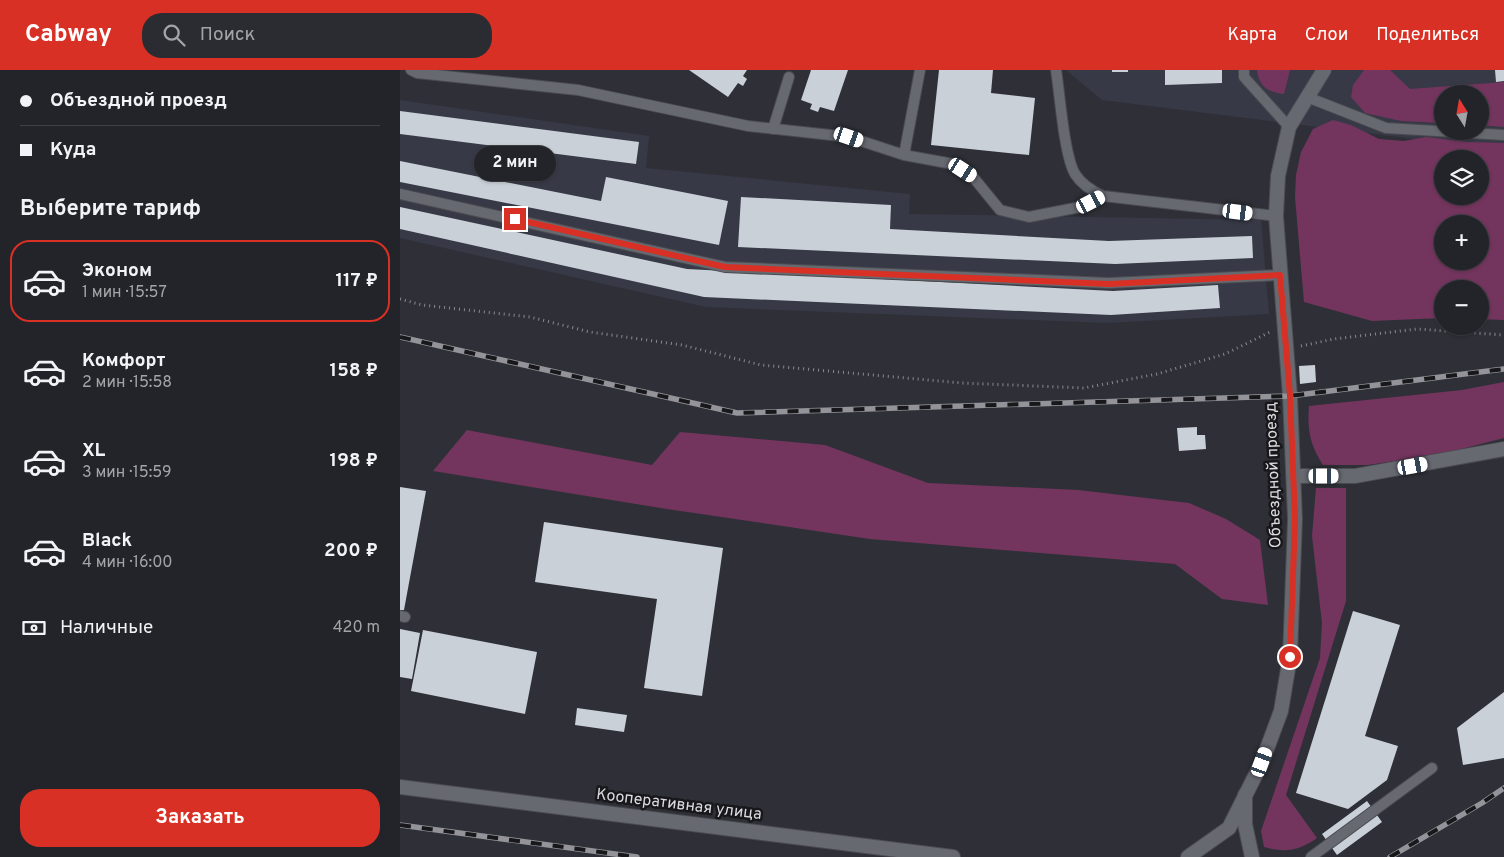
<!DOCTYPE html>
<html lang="ru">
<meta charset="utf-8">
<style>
:root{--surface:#232429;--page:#2b2c31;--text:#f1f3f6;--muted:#a3a4a8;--line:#404146;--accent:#d93025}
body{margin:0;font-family:Overpass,sans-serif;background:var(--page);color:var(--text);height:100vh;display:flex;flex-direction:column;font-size:19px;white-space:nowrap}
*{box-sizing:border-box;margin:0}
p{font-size:16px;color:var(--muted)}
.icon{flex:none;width:28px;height:28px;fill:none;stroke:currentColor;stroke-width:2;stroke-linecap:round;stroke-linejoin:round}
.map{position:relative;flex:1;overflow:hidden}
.panel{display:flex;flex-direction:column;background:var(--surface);width:400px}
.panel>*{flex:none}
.top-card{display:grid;align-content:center;height:110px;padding:0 20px;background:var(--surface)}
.needle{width:32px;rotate:349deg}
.tools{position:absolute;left:1034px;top:15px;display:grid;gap:10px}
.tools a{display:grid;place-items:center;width:55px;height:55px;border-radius:50%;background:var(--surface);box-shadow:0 1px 4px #0004,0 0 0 1px var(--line);font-size:25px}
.end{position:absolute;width:22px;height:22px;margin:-11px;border:6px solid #d93025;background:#fff;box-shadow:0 0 0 2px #fff}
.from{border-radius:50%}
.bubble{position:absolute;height:35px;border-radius:18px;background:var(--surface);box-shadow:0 1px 4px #0004,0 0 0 1px var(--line);font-size:16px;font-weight:700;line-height:35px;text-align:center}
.car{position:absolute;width:15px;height:30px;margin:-15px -8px;border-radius:6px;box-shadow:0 0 4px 1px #0007;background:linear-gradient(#fff 24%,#345 0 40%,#fff 0 76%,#345 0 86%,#fff 0)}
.top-card b{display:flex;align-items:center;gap:18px;height:48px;font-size:19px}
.top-card b+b{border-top:1px solid var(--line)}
.top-card i{width:12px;height:12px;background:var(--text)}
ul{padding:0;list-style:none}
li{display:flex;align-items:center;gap:15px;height:82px;margin:0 10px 8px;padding:0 10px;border:2px solid transparent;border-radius:20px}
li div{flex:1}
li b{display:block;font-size:19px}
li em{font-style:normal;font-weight:700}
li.on{border-color:var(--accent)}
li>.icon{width:45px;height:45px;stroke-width:1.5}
h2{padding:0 20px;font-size:22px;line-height:60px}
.pay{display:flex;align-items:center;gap:12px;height:55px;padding:0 20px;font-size:19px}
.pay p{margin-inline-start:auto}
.button{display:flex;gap:10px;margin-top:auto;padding:10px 20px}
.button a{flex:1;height:58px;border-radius:20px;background:var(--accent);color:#fff;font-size:20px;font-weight:700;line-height:58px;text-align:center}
header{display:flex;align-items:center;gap:30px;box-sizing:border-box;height:70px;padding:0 25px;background:var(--accent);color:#fff}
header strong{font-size:24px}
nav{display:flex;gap:28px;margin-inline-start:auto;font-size:18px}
.search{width:350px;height:45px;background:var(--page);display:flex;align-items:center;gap:12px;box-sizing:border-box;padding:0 18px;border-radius:20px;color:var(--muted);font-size:19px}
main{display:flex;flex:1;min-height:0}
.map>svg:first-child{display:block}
</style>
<header>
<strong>Cabway</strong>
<div class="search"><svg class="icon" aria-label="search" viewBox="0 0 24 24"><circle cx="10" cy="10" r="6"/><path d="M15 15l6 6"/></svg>Поиск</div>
<nav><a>Карта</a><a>Слои</a><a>Поделиться</a></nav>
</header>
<main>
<section class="panel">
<div class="top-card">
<b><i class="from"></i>Объездной проезд</b>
<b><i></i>Куда</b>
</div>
<h2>Выберите тариф</h2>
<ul>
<li class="on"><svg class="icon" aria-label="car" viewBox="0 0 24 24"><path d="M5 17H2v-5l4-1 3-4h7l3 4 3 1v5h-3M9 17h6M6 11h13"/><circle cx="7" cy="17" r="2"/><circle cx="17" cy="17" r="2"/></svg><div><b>Эконом</b><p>1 мин · 15:57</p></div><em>117 ₽</em></li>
<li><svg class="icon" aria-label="car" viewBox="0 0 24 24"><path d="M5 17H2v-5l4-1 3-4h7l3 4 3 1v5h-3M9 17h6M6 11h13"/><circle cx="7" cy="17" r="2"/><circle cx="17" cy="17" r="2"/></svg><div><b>Комфорт</b><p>2 мин · 15:58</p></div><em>158 ₽</em></li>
<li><svg class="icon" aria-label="car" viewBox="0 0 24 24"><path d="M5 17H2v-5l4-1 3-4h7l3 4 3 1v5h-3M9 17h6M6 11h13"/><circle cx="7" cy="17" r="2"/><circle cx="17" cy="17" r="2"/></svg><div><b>XL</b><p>3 мин · 15:59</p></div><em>198 ₽</em></li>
<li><svg class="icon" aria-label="car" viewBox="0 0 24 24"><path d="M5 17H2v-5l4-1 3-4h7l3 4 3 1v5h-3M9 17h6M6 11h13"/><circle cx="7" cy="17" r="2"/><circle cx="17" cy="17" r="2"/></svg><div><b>Black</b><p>4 мин · 16:00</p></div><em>200 ₽</em></li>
</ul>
<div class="pay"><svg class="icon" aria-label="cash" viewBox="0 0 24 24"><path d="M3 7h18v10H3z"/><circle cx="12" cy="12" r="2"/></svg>Наличные<p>420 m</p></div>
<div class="button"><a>Заказать</a></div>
</section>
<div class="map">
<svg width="1104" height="787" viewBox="0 0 1104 787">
<rect width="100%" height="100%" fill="#2f3037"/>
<path fill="#373946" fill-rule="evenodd" d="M666,0H1104V80L702,30ZM1042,24H1080V61H1042Z
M0,30L249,66L246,98L510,124L509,144L861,150L869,244L708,253L306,237L0,168Z"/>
<path fill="#73355e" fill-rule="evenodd" d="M857,0H890L884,24C867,22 859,16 857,0Z
M964,0H990L1010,19L1104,12V57L1080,55V24H1042V53L1001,51L965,43L951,27L953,15Z
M933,50L951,55L979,69L1004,71L1026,67L1067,72L1104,73V250L1080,249V219H1042V248L972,251L904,232L895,127L896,105L901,82L913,59ZM1042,89H1080V126H1042ZM1042,154H1080V191H1042Z
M1104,312V368L1038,385L967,395H923C910,375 907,360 909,336L1062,320Z
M67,360L252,395L280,362L425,375L528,413L678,420L789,433L826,449L860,470L868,535L822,529L775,494L470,469L267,439L33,401Z
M916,418H946V531L886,725L917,768C899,781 885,783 864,777L861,761L920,588L922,553L912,466Z"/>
<path fill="#c9d0d7" d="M289,0H347L343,6L347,9L343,16L338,13L328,27Z
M411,0H448L434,41L420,37L418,42L410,39L412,34L401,30Z
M539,0H593L591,23L635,28L629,85L531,75Z
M712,0H728V2H712Z
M765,0H822V13L765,15Z
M1095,0H1104V11L1096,12Z
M0,41L239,72L236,94L0,64Z
M0,91L201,131L206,107L328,131L319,175L0,112Z
M341,127L491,135L490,159L709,171L852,166L853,188L715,194L338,177Z
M0,137L287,199L713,221L818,215L820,238L711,245L304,227L0,159Z
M915,295L916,312L900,314L899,296Z
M797,357V365H805L806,379L779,381L777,358Z
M0,417L26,421L4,540H0Z
M144,452L323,478L302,626L244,618L257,529L135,512Z
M953,541L1000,555L965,666L998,676L987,710L948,739L896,723Z
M0,559L20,563L12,609L0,607Z
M23,560L137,582L125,644L11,621Z
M1104,622V688L1063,695L1057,658Z
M177,638L227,645L224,662L175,655Z
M967,731L982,752L937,785L922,764Z"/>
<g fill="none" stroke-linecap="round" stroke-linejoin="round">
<defs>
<path id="service" d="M11,0L17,3L178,20L348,56L449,67L504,85L553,94L573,107L600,140L629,147L680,137L703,126
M656,0C660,25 664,85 675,104C682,115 692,121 703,126L876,146
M844,0V7L889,57
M907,27L986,58L1104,65
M373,59L389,7
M504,85L520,0
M0,124L325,197L709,213L880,205
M0,546L5,547
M911,787L1032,698"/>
<path id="minor" d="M894,406H955L1104,379
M845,725V754L852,787"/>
<path id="secondary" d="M0,717L553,787
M788,787L829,758L862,692L881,641L890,587L895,449L890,326L876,146L878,106L889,57L924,0"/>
</defs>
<use href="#service" stroke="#4a4b50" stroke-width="12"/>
<use href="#minor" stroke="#4a4b50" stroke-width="16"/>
<use href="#secondary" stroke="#4a4b50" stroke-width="16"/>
<path stroke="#898a90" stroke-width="3" stroke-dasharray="1 4" stroke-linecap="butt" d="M0,229L22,235L130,247L190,262L282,275L361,295L562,313L684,318L757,304L825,284L870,262
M901,276L934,269L1017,259L1104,265"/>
<use href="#service" stroke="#676971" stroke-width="10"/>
<use href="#minor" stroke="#676971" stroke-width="14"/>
<use href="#secondary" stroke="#676971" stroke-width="14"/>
<defs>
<path id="rail" d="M0,267L337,343L890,326L1104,299
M0,755L237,787
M990,787L1082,733L1104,718"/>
</defs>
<use href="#rail" stroke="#939399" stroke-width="5.5"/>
<use href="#rail" stroke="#18181b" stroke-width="4" stroke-dasharray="11" stroke-linecap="butt"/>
</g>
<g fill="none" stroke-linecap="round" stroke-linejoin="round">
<path stroke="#d93025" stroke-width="6" d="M115,149L325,197L709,214L880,205L890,326L895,449L890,587"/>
</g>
<g text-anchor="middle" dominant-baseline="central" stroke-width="5" stroke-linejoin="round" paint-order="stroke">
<g font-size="16" fill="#dbdbe0" stroke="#18181b">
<text transform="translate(874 405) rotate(-92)">Объездной проезд</text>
<text transform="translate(279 735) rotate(7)">Кооперативная улица</text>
</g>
</g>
</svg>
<div class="tools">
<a><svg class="needle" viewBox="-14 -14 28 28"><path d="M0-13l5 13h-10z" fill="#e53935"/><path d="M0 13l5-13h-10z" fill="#a3a4a8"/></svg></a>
<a><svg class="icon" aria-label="layers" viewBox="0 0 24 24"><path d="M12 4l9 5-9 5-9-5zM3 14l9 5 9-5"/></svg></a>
<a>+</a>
<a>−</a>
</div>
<i class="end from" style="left:890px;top:587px"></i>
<i class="end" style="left:115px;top:149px"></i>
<div class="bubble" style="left:74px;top:76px;width:82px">2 мин</div>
<i class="car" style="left:449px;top:67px;rotate:109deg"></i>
<i class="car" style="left:563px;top:100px;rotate:123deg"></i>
<i class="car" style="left:691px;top:132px;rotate:63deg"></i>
<i class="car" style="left:838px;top:142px;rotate:97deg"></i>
<i class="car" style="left:1013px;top:396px;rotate:80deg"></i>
<i class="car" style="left:924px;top:406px;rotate:90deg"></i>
<i class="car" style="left:862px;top:692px;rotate:20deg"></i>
</div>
</main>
